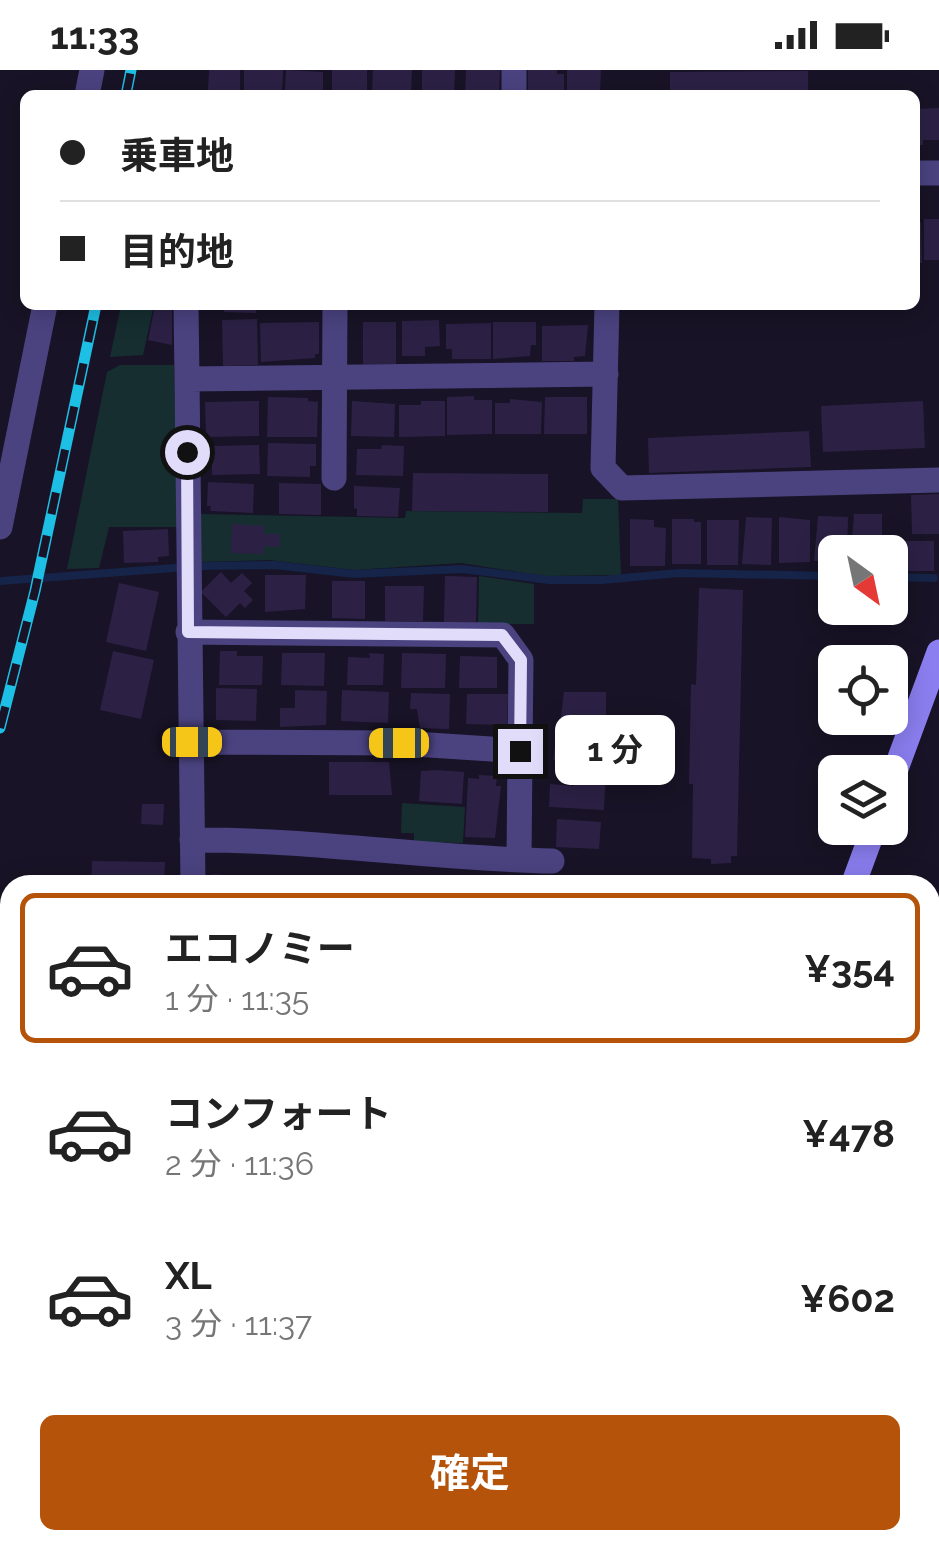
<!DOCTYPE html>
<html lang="ja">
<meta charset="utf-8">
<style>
:root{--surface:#fff;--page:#f6f6f6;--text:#222;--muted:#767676;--line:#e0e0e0;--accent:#b45309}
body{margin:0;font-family:Raleway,"Noto Sans JP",sans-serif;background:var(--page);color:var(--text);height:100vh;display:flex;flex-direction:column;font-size:38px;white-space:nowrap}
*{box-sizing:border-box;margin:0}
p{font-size:32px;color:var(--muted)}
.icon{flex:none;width:55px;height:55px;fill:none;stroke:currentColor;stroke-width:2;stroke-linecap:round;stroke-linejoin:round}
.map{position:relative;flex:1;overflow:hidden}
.panel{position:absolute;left:0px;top:805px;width:940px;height:675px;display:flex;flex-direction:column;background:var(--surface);border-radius:30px 30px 0 0;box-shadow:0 5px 25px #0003}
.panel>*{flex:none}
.hud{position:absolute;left:20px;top:20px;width:900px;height:220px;border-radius:15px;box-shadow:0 5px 25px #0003;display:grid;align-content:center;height:220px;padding:0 40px;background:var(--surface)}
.needle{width:65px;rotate:147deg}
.fabs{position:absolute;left:818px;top:465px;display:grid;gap:20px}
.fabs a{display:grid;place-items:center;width:90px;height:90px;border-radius:15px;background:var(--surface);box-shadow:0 5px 25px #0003;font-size:50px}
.end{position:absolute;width:45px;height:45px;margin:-22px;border:12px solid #e2dcfb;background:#111;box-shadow:0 0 0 5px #111}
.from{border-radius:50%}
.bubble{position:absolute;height:70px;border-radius:15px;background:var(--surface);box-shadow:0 5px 25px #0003;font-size:32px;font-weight:700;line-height:70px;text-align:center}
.car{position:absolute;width:30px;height:60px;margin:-30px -15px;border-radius:12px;box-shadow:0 0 8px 2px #0007;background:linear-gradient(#f5c518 24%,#345 0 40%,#f5c518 0 76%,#345 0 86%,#f5c518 0)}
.hud b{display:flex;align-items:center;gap:35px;height:95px;font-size:38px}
.hud b+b{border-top:2px solid var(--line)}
.hud i{width:25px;height:25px;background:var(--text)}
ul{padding:18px 0 0;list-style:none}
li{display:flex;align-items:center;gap:30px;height:150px;margin:0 20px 15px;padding:0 20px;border:5px solid transparent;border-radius:15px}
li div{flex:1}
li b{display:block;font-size:38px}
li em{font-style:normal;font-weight:700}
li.on{border-color:var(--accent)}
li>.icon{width:90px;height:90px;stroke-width:1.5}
.primary-button{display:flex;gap:20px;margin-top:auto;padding:20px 40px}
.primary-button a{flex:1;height:115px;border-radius:15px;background:var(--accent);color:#fff;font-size:40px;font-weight:700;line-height:115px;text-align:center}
.status{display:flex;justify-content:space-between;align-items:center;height:70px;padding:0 50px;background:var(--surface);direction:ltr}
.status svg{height:28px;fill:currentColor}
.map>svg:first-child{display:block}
</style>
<div class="status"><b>11:33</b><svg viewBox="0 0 49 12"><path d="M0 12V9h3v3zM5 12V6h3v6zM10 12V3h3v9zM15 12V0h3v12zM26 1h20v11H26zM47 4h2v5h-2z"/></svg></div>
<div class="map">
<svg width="939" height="1480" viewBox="0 0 939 1480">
<rect width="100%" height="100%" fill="#181326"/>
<path fill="#162e30" d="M121,235H154L143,285L110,287Z
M120,295H174L177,457H109L99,498L67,499L107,302Z
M583,429H618L621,505L544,506L461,493L354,500L269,490L200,492L201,444L405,448L406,441L582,443Z
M479,506L534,514V554H478Z
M402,733L465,737L463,773L414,772V763H401Z"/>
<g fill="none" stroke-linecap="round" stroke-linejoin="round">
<path stroke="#152448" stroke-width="8" d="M890,507L934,508
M1,511L201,496L275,495L354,504L462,499L549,510H602L679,503L835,506"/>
</g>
<path fill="#2c2145" d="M209,0H240V21L208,20Z
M244,0H283L282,21H244Z
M286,0L323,2V21H285Z
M332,0H367V21H332Z
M373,0H412L411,24L372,22Z
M422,0H455L454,25L422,24Z
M466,0H500L499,25H465Z
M528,0H557V4H564V25H528Z
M567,0H601L600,25H567Z
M808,1V25H670V2Z
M939,38V70H923V75H915V39Z
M924,149H939V190H924Z
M915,152H921L922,193H915Z
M155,235H172V275L148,270Z
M224,235H256V243L224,242Z
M544,235H594V240L544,239Z
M257,249L258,295L223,296L222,250Z
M439,250L440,276L425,277V286H402V251Z
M319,252V284H315V288L261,292L260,253Z
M363,252H396V294H363Z
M493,252H536V275H531L530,286L493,289Z
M491,253V289H452V279H446V254Z
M588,255L585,286L574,287V291H542V256Z
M474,326V330H492V364L447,365V327Z
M268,327L308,328V331L318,332L317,367H267Z
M545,327H587V364H544Z
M510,329L542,332L541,364H495V333H510Z
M259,331V366L206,367L205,332Z
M352,331L395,334L394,367L351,366Z
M421,331H445V366L399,367V335H421Z
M923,331L925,378L823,382L821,336Z
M809,361L811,397L649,403L648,368Z
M268,373L316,374V396H310V407L267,406Z
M259,375L260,404L212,405V376Z
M382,375L404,376L403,406L356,405L357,379H381Z
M413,403L548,404V442L412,441Z
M208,412L254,414L253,443L210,441L211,436H207Z
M279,413L321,414V445L279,444Z
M354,416L400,418L398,447L357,446V439L354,438Z
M939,424V464H912L911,425Z
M854,444H882V482H851Z
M818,446L848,447L847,482H835V491H814Z
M746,447L772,448L771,495L742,494Z
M779,447L810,450V492L779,493Z
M630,449L654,450V457L666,458L665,496H630Z
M672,449H694V452H701V494H672Z
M707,450H739L738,495H707Z
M232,454L264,456V464H280L279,477L264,476L263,484L231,483Z
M168,459L169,486L158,487V492L124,493L123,461Z
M886,471H934V501H890V482H886Z
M221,502L231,513L242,503L252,513L244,521L253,530L245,538L240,533L226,547L201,522Z
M265,505H306L305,539L265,542Z
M445,506L477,507L476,552H444Z
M332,511H365V549L332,548Z
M119,513L159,522L146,581L106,572Z
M385,516H424L423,551H385Z
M699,518L743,520L737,786H731V793L711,794V789L692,788L693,714H689L691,614L696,615Z
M113,581L154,590L141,649L100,640Z
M220,581H237V586H263L262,615H219Z
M282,583H325L324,616L281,615Z
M369,583L384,584L383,615H347L348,587L370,588Z
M402,583L446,584L445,618H401Z
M460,586L497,587V618H459Z
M216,618L257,619L256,651L216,650Z
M295,620L327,621L326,655L280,657V638H295Z
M342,620L389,622L388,653L341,651Z
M564,622H606V656L560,655Z
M411,623L450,624L449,659L420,658L417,639H410Z
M467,624H508L507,655L466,654Z
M574,662L603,664L601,694L553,690L555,675L573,677Z
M329,692H389L392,725H329Z
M575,699L606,701L604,740L549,737L550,714L574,716Z
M436,700L464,702L462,734L419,731L421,701Z
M479,705L497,706L496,716H501L495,768L465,767L468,708L479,709Z
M142,734H164L163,755L141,754Z
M557,749L601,752L599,779L556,777Z
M92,791L165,792L164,815H91Z
M212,804L251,807V815H211Z
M309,807L336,809L335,815H295L296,810L309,811Z
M257,808L292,811L291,815H256Z
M930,983H939V1031H930Z
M0,1006H10V1054H0Z
M930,1130H939V1174L930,1175Z
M930,1219H939V1261H930Z
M0,1270H10V1291L0,1290Z
M0,1317H10V1351L0,1350Z
M191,1470H370V1480H191Z
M845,1470H900V1480H845Z"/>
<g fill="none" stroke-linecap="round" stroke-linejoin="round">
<path stroke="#4b4380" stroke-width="14" d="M0,1302H10
M408,1480V1470
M471,1480V1470
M534,1480V1470"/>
<path stroke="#4b4380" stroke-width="25" d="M514,0V25
M87,25L92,0
M915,103H939
M186,235L187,309L606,304
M607,235L603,398L622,418L939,410
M187,309L193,815
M334,408L335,235
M0,457L45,235
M188,562L503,565L521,590L520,681
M192,672L399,673L520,681L519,790
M192,770C312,769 432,789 552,791
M930,962H939
M930,1101H939
M0,1210H10
M157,1470V1480"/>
<path stroke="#8b7ef0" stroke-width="25" d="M890,715L939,582
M853,815L874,758
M609,1480L613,1470"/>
<defs>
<path id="rail" d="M126,25L131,0
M0,658L35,521L96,235"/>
</defs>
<use href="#rail" stroke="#1ebfe5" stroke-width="11"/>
<use href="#rail" stroke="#181326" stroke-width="8" stroke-dasharray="22" stroke-linecap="butt"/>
</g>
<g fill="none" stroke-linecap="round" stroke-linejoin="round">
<path stroke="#e2dcfb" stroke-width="12" d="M187,382L188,562L502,565L521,590L520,681"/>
</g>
</svg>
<div class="fabs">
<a><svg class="needle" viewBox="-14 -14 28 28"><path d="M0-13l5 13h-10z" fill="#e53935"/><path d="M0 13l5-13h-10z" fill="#767676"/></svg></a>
<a><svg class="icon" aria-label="locate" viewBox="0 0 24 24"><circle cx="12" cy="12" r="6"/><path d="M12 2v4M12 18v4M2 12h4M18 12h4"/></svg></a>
<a><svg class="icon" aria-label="layers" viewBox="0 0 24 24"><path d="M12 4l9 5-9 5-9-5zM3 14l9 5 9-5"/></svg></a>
</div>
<i class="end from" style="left:187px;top:382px"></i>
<i class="end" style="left:520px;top:681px"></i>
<div class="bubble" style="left:555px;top:645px;width:120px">1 分</div>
<i class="car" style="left:192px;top:672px;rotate:90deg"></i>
<i class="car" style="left:399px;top:673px;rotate:270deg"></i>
<div class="hud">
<b><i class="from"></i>乗車地</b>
<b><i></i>目的地</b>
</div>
<section class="panel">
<ul>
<li class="on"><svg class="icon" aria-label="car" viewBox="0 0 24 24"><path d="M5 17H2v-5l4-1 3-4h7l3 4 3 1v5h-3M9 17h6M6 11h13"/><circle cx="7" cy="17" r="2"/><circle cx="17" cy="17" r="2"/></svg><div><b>エコノミー</b><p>1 分 · 11:35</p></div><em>¥354</em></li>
<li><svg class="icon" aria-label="car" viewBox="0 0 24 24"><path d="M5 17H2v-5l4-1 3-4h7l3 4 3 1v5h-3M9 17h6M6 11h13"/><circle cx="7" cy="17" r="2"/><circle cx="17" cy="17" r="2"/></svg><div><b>コンフォート</b><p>2 分 · 11:36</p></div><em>¥478</em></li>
<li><svg class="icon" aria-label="car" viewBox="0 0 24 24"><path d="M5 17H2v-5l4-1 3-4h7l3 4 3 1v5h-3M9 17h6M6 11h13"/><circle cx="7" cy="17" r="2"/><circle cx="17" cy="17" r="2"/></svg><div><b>XL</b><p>3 分 · 11:37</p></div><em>¥602</em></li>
</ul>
<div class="primary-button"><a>確定</a></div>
</section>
</div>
